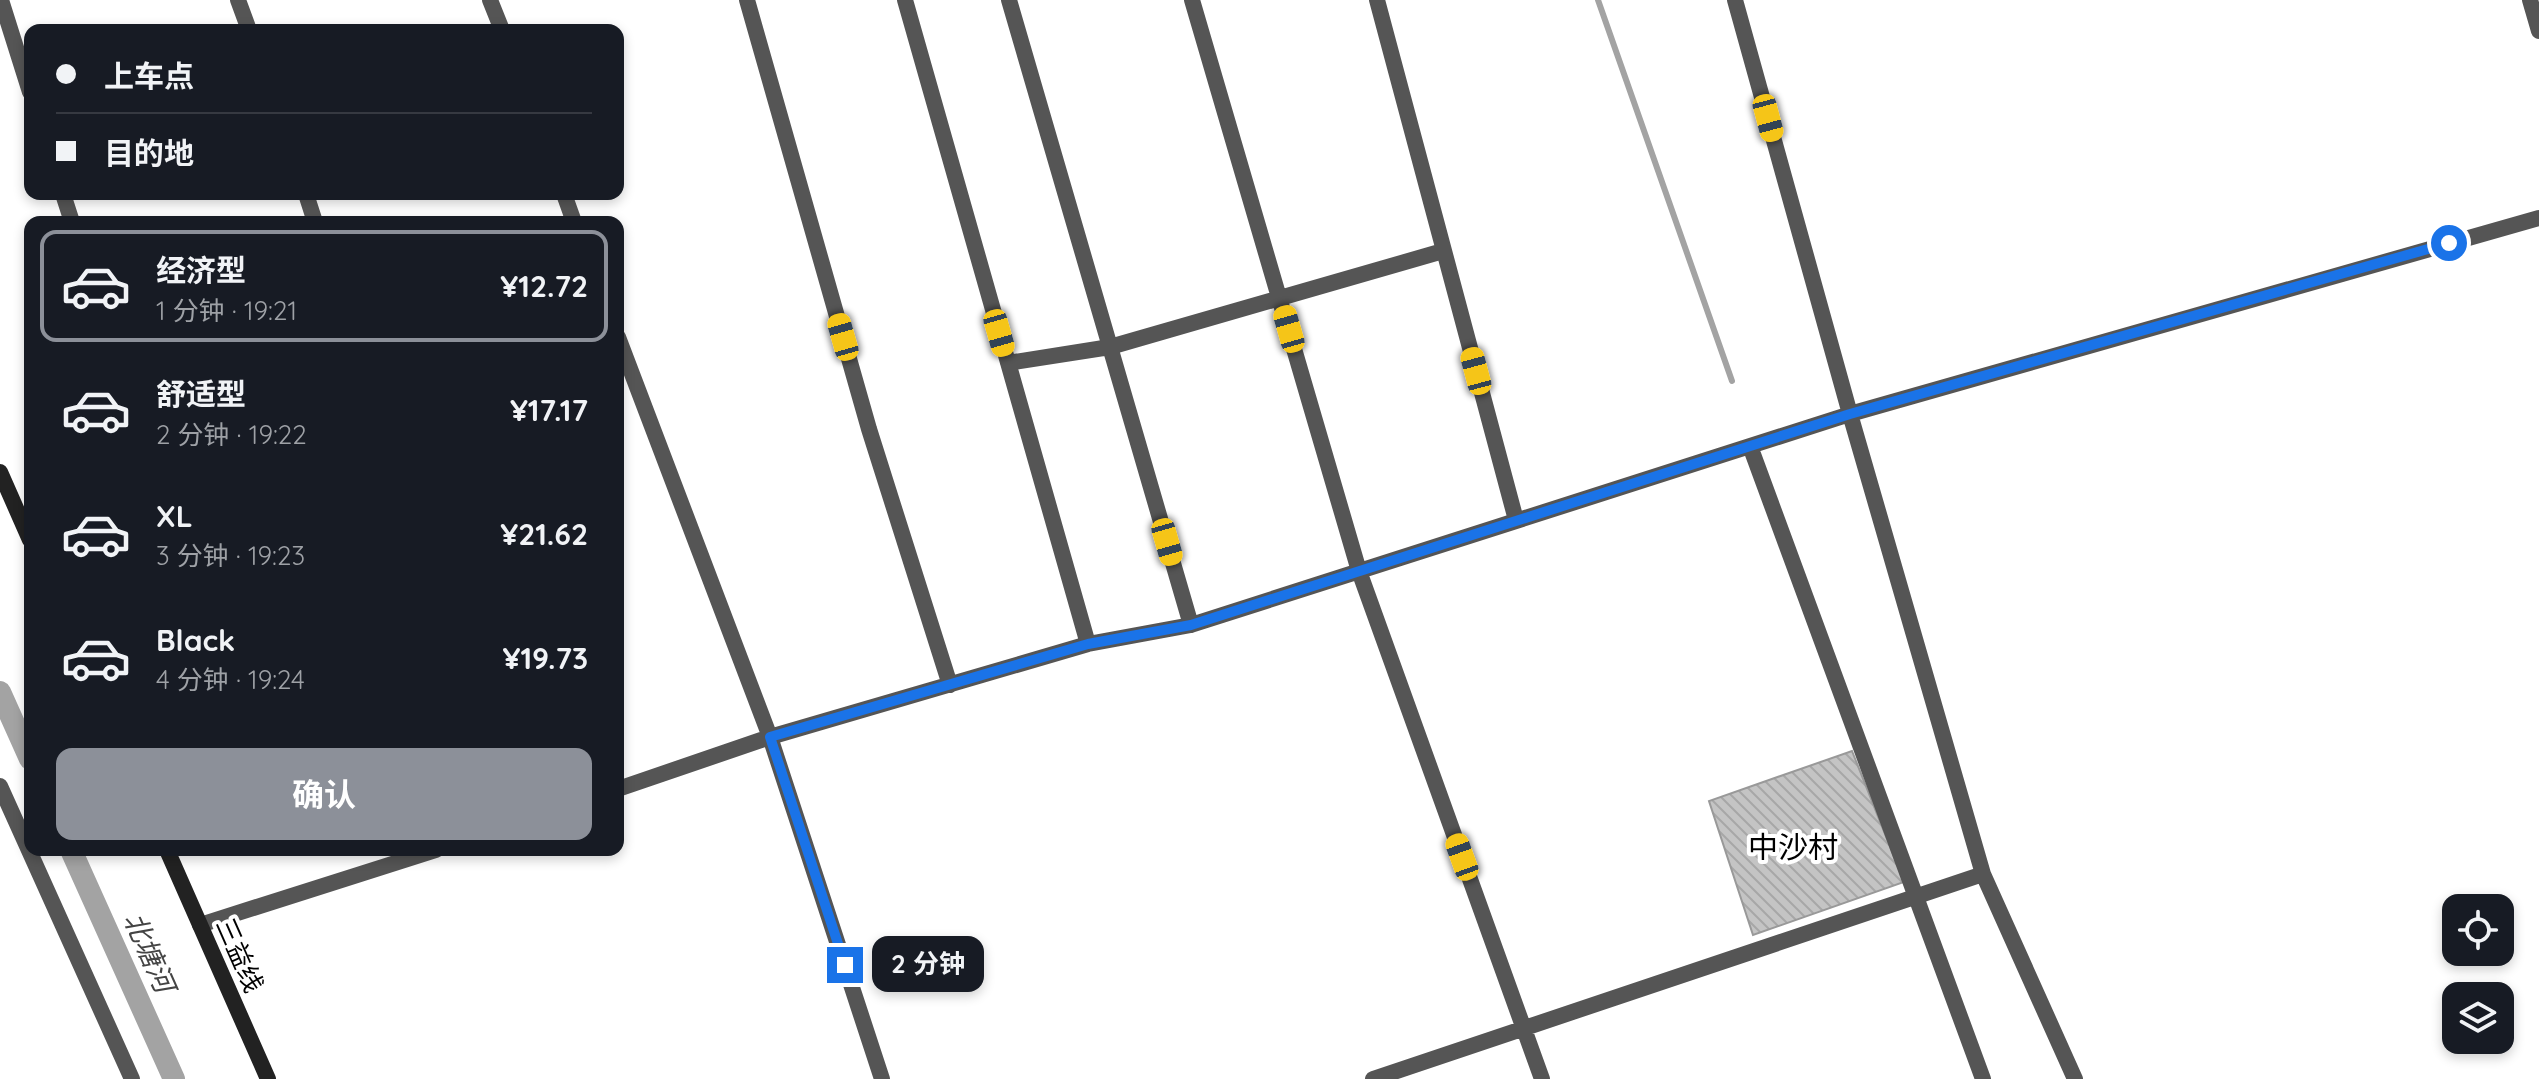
<!DOCTYPE html>
<html lang="zh">
<meta charset="utf-8">
<style>
:root{--surface:#171b24;--page:#20242c;--text:#f1f3f6;--muted:#9ea1a6;--line:#363941;--accent:#8c9099}
body{margin:0;font-family:Quicksand,"Noto Sans SC",sans-serif;background:var(--page);color:var(--text);height:100vh;display:flex;flex-direction:column;font-size:30px;white-space:nowrap}
*{box-sizing:border-box;margin:0}
p{font-size:26px;color:var(--muted)}
.icon{flex:none;width:44px;height:44px;fill:none;stroke:currentColor;stroke-width:2;stroke-linecap:round;stroke-linejoin:round}
.map{position:relative;flex:1;overflow:hidden}
.panel{position:absolute;left:24px;top:216px;width:600px;height:640px;display:flex;flex-direction:column;background:var(--surface);border-radius:16px;box-shadow:0 4px 12px #0003}
.panel>*{flex:none}
.hud{position:absolute;left:24px;top:24px;width:600px;height:176px;border-radius:16px;box-shadow:0 4px 12px #0003;display:grid;align-content:center;height:176px;padding:0 32px;background:var(--surface)}
.controls{position:absolute;left:2442px;top:894px;display:grid;gap:16px}
.controls a{display:grid;place-items:center;width:72px;height:72px;border-radius:16px;background:var(--surface);box-shadow:0 4px 12px #0003;font-size:40px}
.end{position:absolute;width:36px;height:36px;margin:-18px;border:10px solid #1a73e8;background:#fff;box-shadow:0 0 0 4px #fff}
.from{border-radius:50%}
.bubble{position:absolute;height:56px;border-radius:16px;background:var(--surface);box-shadow:0 4px 12px #0003;font-size:26px;font-weight:700;line-height:56px;text-align:center}
.car{position:absolute;width:24px;height:48px;margin:-24px -12px;border-radius:10px;box-shadow:0 0 6px 2px #0007;background:linear-gradient(#f5c518 24%,#345 0 40%,#f5c518 0 76%,#345 0 86%,#f5c518 0)}
.hud b{display:flex;align-items:center;gap:28px;height:76px;font-size:30px}
.hud b+b{border-top:2px solid var(--line)}
.hud i{width:20px;height:20px;background:var(--text)}
ul{padding:14px 0 0;list-style:none}
li{display:flex;align-items:center;gap:24px;height:112px;margin:0 16px 12px;padding:0 16px;border:4px solid transparent;border-radius:16px}
li div{flex:1}
li b{display:block;font-size:30px}
li em{font-style:normal;font-weight:700}
li.selected{border-color:var(--accent)}
li>.icon{width:72px;height:72px;stroke-width:1.5}
.cta{display:flex;gap:16px;margin-top:auto;padding:16px 32px}
.cta a{flex:1;height:92px;border-radius:16px;background:var(--accent);color:#fff;font-size:32px;font-weight:700;line-height:92px;text-align:center}
.map>svg:first-child{display:block}
</style>
<div class="map">
<svg width="2539" height="1079" viewBox="0 0 2539 1079">
<defs>
<pattern id="building-back-hatch" width="6" height="6" patternUnits="userSpaceOnUse" patternTransform="scale(2)"><rect width="6" height="6" fill="#c4c4c4"/><path d="M-1 5l2 2M0 0l6 6M5-1l2 2" fill="none" stroke="#a7a7a7"/></pattern>
</defs>
<rect width="100%" height="100%" fill="#fff"/>
<g fill="none" stroke-linecap="round" stroke-linejoin="round">
<path stroke="#a3a3a3" stroke-width="6" d="M1598,0L1732,381"/>
<path stroke="#a3a3a3" stroke-width="22" d="M0,692L30,759
M71,850L174,1079"/>
</g>
<path fill="url(#building-back-hatch)" stroke="#999" stroke-width="2" d="M1852,751L1904,882L1753,935L1709,801Z"/>
<g fill="none" stroke-linecap="round" stroke-linejoin="round">
<path stroke="#555" stroke-width="16" d="M1,0L30,92
M238,0L249,30
M490,0L502,30
M747,0L869,429L950,685
M905,0L1088,644
M1009,0L1191,625
M1192,0L1359,571L1542,1079
M1377,0L1516,520
M2530,0L2539,31
M63,194L72,222
M306,194L315,222
M564,194L574,222
M618,337L770,737L882,1079
M1008,363L1110,347L1443,251
M1750,446L1983,1079
M0,786L132,1079
M618,789L770,737L1088,644L1191,625L1850,414L2539,218
M1983,874L2075,1079
M200,925L436,850
M1373,1079L1983,874L1850,414L1735,0"/>
<path stroke="#222" stroke-width="16" d="M0,472L30,540
M167,850L268,1079"/>
</g>
<g fill="none" stroke-linecap="round" stroke-linejoin="round">
<path stroke="#1a73e8" stroke-width="10" d="M845,965L770,737L1088,644L1191,625L1850,414L2449,243"/>
</g>
<g text-anchor="middle" dominant-baseline="central" stroke-width="8" stroke-linejoin="round" paint-order="stroke">
<g font-size="26" fill="#000" stroke="#fff">
<text transform="translate(240 955) rotate(66)">三益线</text>
</g>
<g font-size="28" font-style="italic" fill="#444" stroke="#fff">
<text transform="translate(150 952) rotate(66)">北塘河</text>
</g>
<g font-size="30" fill="#000" stroke="#fff">
<text x="1793" y="847">中沙村</text>
</g>
</g>
</svg>
<div class="controls">
<a><svg class="icon" aria-label="locate" viewBox="0 0 24 24"><circle cx="12" cy="12" r="6"/><path d="M12 2v4M12 18v4M2 12h4M18 12h4"/></svg></a>
<a><svg class="icon" aria-label="layers" viewBox="0 0 24 24"><path d="M12 4l9 5-9 5-9-5zM3 14l9 5 9-5"/></svg></a>
</div>
<i class="end from" style="left:2449px;top:243px"></i>
<i class="end" style="left:845px;top:965px"></i>
<div class="bubble" style="left:872px;top:936px;width:112px">2 分钟</div>
<i class="car" style="left:1768px;top:118px;rotate:165deg"></i>
<i class="car" style="left:1289px;top:329px;rotate:344deg"></i>
<i class="car" style="left:999px;top:333px;rotate:164deg"></i>
<i class="car" style="left:843px;top:337px;rotate:344deg"></i>
<i class="car" style="left:1476px;top:371px;rotate:345deg"></i>
<i class="car" style="left:1167px;top:542px;rotate:164deg"></i>
<i class="car" style="left:1462px;top:857px;rotate:340deg"></i>
<div class="hud">
<b><i class="from"></i>上车点</b>
<b><i></i>目的地</b>
</div>
<section class="panel">
<ul>
<li class="selected"><svg class="icon" aria-label="car" viewBox="0 0 24 24"><path d="M5 17H2v-5l4-1 3-4h7l3 4 3 1v5h-3M9 17h6M6 11h13"/><circle cx="7" cy="17" r="2"/><circle cx="17" cy="17" r="2"/></svg><div><b>经济型</b><p>1 分钟 · 19:21</p></div><em>¥12.72</em></li>
<li><svg class="icon" aria-label="car" viewBox="0 0 24 24"><path d="M5 17H2v-5l4-1 3-4h7l3 4 3 1v5h-3M9 17h6M6 11h13"/><circle cx="7" cy="17" r="2"/><circle cx="17" cy="17" r="2"/></svg><div><b>舒适型</b><p>2 分钟 · 19:22</p></div><em>¥17.17</em></li>
<li><svg class="icon" aria-label="car" viewBox="0 0 24 24"><path d="M5 17H2v-5l4-1 3-4h7l3 4 3 1v5h-3M9 17h6M6 11h13"/><circle cx="7" cy="17" r="2"/><circle cx="17" cy="17" r="2"/></svg><div><b>XL</b><p>3 分钟 · 19:23</p></div><em>¥21.62</em></li>
<li><svg class="icon" aria-label="car" viewBox="0 0 24 24"><path d="M5 17H2v-5l4-1 3-4h7l3 4 3 1v5h-3M9 17h6M6 11h13"/><circle cx="7" cy="17" r="2"/><circle cx="17" cy="17" r="2"/></svg><div><b>Black</b><p>4 分钟 · 19:24</p></div><em>¥19.73</em></li>
</ul>
<div class="cta"><a>确认</a></div>
</section>
</div>
